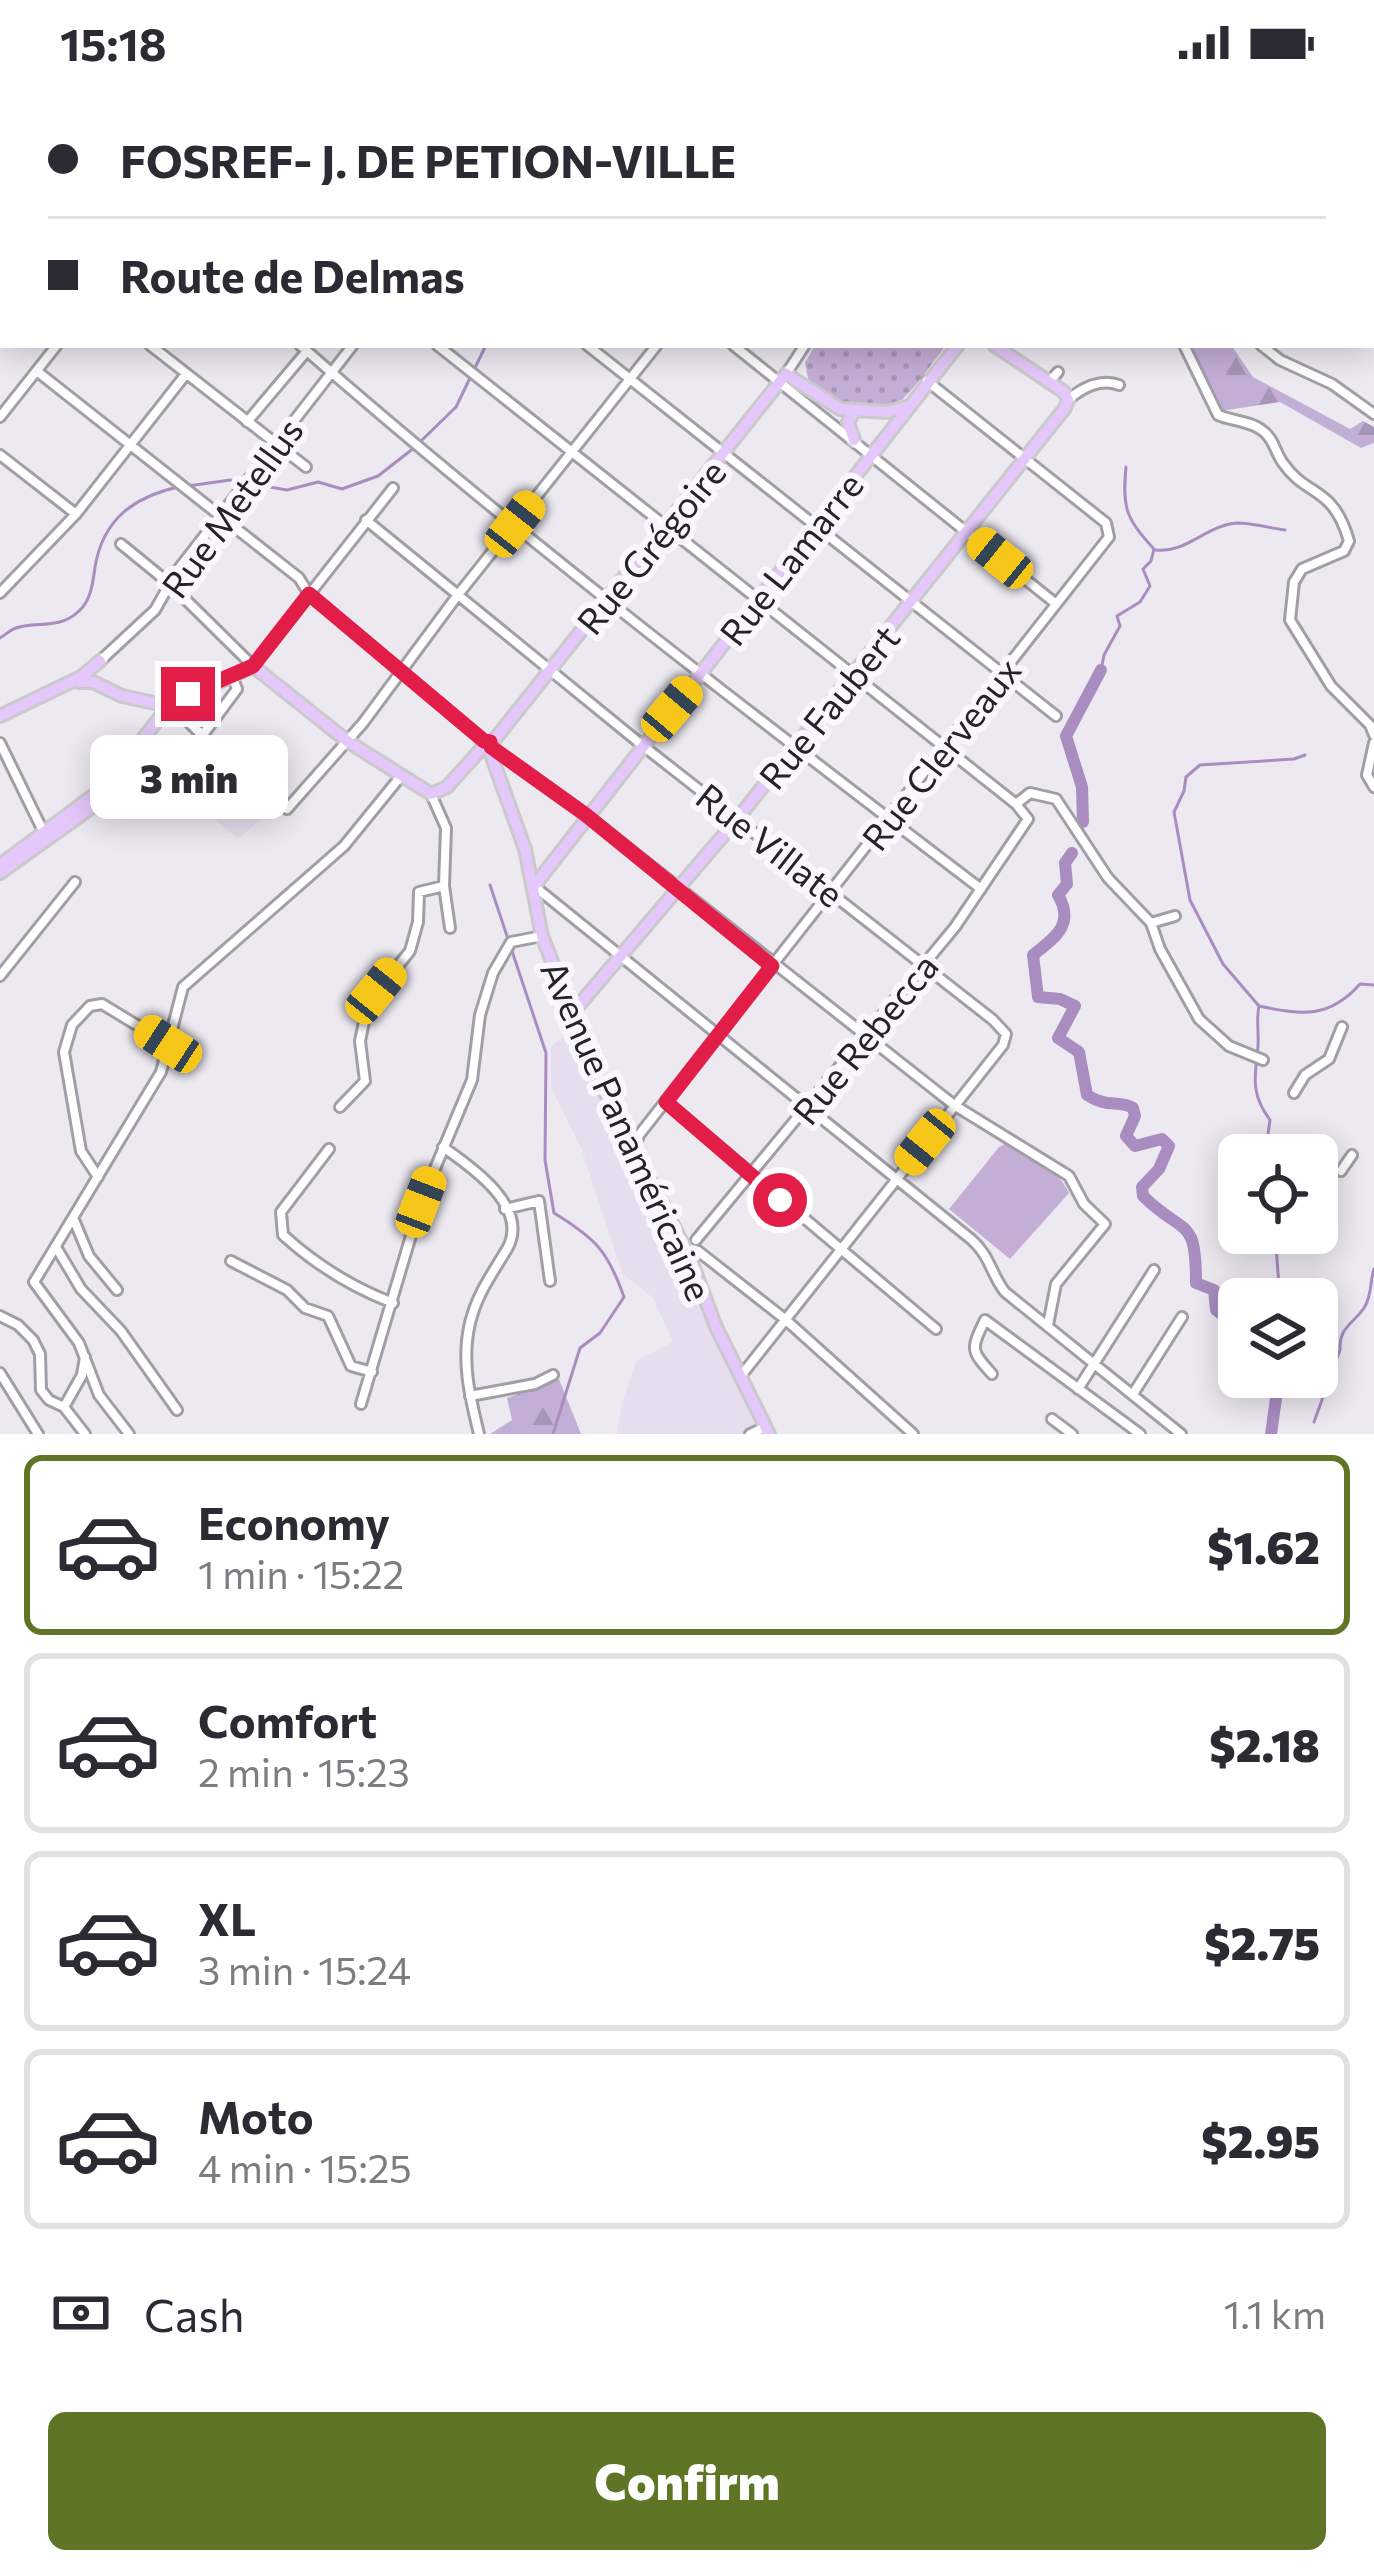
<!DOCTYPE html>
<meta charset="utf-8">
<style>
:root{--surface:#fff;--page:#f7f7f7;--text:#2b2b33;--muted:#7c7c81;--line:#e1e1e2;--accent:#5f7526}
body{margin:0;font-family:Commissioner,sans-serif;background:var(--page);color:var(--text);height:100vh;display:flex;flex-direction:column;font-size:45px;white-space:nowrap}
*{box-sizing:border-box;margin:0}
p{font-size:39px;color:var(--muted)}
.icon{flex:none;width:66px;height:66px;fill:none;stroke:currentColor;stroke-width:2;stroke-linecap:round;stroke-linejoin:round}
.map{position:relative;height:1350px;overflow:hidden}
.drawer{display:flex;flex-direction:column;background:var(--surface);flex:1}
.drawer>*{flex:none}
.banner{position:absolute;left:0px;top:0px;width:1374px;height:264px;box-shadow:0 6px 30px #0003;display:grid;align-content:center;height:264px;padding:0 48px;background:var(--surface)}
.tools{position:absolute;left:1218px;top:1050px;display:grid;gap:24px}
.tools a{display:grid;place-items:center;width:120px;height:120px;border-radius:18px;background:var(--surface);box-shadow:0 6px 30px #0003;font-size:60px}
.end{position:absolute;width:54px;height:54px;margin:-27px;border:15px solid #e11d48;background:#fff;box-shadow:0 0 0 6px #fff}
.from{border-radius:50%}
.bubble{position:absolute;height:84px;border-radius:18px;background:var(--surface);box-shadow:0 6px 30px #0003;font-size:39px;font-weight:800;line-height:84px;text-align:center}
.car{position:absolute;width:36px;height:72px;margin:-36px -18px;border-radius:15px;box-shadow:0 0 9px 3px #0007;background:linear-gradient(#f5c518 24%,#345 0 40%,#f5c518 0 76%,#345 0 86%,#f5c518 0)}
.banner b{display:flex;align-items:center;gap:42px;height:114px;font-size:45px}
.banner b+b{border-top:3px solid var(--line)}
.banner i{width:30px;height:30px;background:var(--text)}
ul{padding:21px 0 0;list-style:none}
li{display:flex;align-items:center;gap:36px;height:180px;margin:0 24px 18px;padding:0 24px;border:6px solid var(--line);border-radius:18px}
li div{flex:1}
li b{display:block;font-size:45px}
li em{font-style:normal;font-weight:800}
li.current{border-color:var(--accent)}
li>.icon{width:108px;height:108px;stroke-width:1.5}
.pay{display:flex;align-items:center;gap:30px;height:132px;padding:0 48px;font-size:45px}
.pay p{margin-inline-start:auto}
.cta{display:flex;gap:24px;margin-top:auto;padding:24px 48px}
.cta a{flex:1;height:138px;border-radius:18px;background:var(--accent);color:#fff;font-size:48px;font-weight:800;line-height:138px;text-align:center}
.status{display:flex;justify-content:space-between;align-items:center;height:84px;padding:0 60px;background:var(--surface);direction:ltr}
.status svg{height:33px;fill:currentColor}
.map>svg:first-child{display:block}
</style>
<div class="status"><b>15:18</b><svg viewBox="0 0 49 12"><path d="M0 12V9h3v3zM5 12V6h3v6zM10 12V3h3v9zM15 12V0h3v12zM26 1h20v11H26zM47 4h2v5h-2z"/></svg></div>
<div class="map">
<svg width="1374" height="1350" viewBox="0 0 1374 1350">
<defs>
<pattern id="forest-firs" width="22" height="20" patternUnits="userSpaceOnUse" patternTransform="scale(3)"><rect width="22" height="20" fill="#c3aed5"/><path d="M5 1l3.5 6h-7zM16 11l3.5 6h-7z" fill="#a795b7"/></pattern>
<pattern id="park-dots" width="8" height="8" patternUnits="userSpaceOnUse" patternTransform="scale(3)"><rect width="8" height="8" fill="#c3aed5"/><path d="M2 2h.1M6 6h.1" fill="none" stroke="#a795b7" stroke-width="1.8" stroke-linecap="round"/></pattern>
</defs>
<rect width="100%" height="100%" fill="#ede9f1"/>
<path fill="#e6deee" d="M226,684L276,722L238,755L199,722Z
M575,945L722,1267L769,1350H617L622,1318L637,1276L673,1258L653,1214L622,1189L582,1066L551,1003V962Z"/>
<path fill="#c3aed5" d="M1005,1060C1028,1067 1059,1087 1069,1109L1010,1175L949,1125L999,1063Z"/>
<path fill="url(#forest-firs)" d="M1186,261H1231L1253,293L1350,345L1363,337L1374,343V359L1361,364L1280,318L1220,327Z
M559,1295L581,1350H490L512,1336L507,1314Z"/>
<path fill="url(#park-dots)" d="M815,261H946C935,275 904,323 887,324C873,326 865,318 850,324L809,299L805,279Z"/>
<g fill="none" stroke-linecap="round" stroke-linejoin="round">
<path stroke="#a98dc1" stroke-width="3" d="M751,3V0
M421,357L456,323L486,261
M188,402L230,396L287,406L318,398L342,405L378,392L414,364
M1156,466C1185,470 1207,441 1237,439C1252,439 1270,444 1285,446
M0,554C5,551 10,546 16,544C38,537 59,546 79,527C91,517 93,498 95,483C103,435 134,413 178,403
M1101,586L1104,571L1120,542L1117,532L1140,518L1150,502L1143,485L1151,477L1154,465C1126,434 1122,425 1126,383
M490,801L546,969L545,1076L554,1129C595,1154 608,1167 624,1213L600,1249L580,1264L553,1350
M1259,922L1223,880L1190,816L1174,728L1184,707L1186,693L1200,681L1294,675L1305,671
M1265,1071L1270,1036C1250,1009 1255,993 1258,962C1259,948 1256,935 1259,922C1302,931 1329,935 1360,900L1374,901
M1275,1149L1280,1215
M1280,1295L1281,1293
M1314,1338L1340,1266C1339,1243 1353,1240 1364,1224C1372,1212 1370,1197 1374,1185"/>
<path stroke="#a98dc1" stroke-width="12" d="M1083,738L1082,703L1066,652L1101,586
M1072,769L1065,779L1067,800L1058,811C1075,840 1056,853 1033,871L1038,913L1060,915L1075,922L1058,954L1079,968L1087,1011C1107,1024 1119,1016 1133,1024L1135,1032L1126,1052L1135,1062L1162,1055L1169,1062L1159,1085L1142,1103L1143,1112C1185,1153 1196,1131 1196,1199L1214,1206L1216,1226L1239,1242
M1271,1350L1279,1293"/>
<defs>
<path id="minor" d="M249,0L255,3
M701,0L705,3
M18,3L21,0
M78,3L83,0
M320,3L321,0
M562,3L565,0
M712,3L714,0
M907,3L908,0
M1049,3L1050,0
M1218,3L1221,0
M0,18L3,16
M1371,109L1374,115
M1371,136L1374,153
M1371,171L1374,162
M0,215L3,214
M150,261L306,383
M300,261C518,452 750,629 981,805
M437,261L1016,720L1028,735L955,843L696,1156
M587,261L1056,632
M733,261L1055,519
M1184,261L1218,331C1232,337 1251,337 1263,347C1274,355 1275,368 1283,379C1307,414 1333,401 1349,457L1344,467L1302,485L1294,498L1290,536L1331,602L1370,641L1374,651
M1261,261L1280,276L1332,300L1374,330
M38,288L299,494L309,510L484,657
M786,290L805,261
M1049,298L1058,288
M1068,316C1082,304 1101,294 1119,301
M0,333L57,261
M247,338L307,267
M0,371L76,430
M366,436L642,661L993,936L1006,950L1003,961L740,1293
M121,460L170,500L253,582L393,404
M0,509L76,430L186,290
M100,577L155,526L177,487L353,261
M173,623L237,685L287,725L363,639L457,512L657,261
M199,649L205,648L237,605L232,592
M0,659L44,749
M1374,659L1367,691L1374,703
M491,663L586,731L954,1021L1069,1092L1084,1120L1105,1140L1056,1200L1048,1241
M431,710L446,744L444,802L450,844
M1016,720L1030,709L1056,715L1108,794L1151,839L1160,865L1199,935L1229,962L1263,976
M534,802L972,1156C990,1172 991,1190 1005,1208L1181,1350
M1151,839L1175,832
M0,892L75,798
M1294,1009L1305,991L1329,975L1342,943
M666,1018L936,1245
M340,1023L365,997L360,957L368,919L410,867L418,838L419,808L444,802
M443,1063C470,1082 531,1123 507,1165C492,1190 477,1210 470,1239C461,1277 470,1313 479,1350
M329,1065L281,1128L283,1151C316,1181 351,1203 393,1219
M634,1067L639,1051L1109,453L1106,439L927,297
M1341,1087L1352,1071
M98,1093L81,1067L64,968L72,941L90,922L102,920L168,960
M505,1125L539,1117L550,1197
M74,1136L89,1172L117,1206
M56,1163L81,1205L121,1247L177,1326
M698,1167L786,1236L913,1350
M231,1177L287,1206L305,1224L328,1232L351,1282L372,1288
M0,1232L18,1241L33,1256L40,1270L41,1306L49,1316L64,1323L85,1350
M0,1289L38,1350
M992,1290C970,1266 971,1265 985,1236L1140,1350
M1078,1305L1154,1186
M1133,1310L1182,1233
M470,1312L535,1300L553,1291
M361,1320L421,1118L472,996L480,931L493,889L511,858L542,852
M64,1323L82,1291L85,1273
M1052,1335L1072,1350
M129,1350L99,1311L79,1259L34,1198L161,988L183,903L344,762L401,692
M750,1350L765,1343"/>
<path id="major" d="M986,3L987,0
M854,356L848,338L855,327
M79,598H93L122,612L173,623
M0,632L81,593L100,577
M491,660L786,290L840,325L888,328L905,323
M489,665L525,765L542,852L599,997L690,1174L716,1243L769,1350
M0,781L106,702L160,633L181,616L253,582L347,657L431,710L447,703L483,663
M0,789L95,721
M534,802L958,261
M573,928L738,734L1065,324L1068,316L1064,308L994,261"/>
</defs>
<use href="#minor" stroke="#a29ea6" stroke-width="14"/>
<use href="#major" stroke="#cbcacb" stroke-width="16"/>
<use href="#minor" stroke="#fff" stroke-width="8"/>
<use href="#major" stroke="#e4c7fb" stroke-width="10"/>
</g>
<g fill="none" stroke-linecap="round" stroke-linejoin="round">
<path stroke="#e11d48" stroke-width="15" d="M188,610L253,582L309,510L484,657L490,658L491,663L586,731L772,882L666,1018L780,1116"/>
</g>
<g text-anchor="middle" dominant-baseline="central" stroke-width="12" stroke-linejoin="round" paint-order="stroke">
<g font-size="36" fill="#252326" stroke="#faf6ff">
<text transform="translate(231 423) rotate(-54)">Rue Metellus</text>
<text transform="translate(650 462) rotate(-51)">Rue Grégoire</text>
<text transform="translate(790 474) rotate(-52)">Rue Lamarre</text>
<text transform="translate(828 622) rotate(-51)">Rue Faubert</text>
<text transform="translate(940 669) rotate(-52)">Rue Clerveaux</text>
<text transform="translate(771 760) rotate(38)">Rue Villate</text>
<text transform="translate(864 954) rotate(-51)">Rue Rebecca</text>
<text transform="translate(628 1046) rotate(66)">Avenue Panaméricaine</text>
</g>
</g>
</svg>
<div class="tools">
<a><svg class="icon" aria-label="locate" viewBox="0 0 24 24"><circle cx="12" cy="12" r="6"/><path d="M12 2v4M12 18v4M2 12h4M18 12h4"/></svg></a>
<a><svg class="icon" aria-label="layers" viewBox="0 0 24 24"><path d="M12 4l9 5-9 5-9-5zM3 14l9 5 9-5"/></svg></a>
</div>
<i class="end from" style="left:780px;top:1116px"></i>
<i class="end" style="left:188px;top:610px"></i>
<div class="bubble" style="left:90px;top:651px;width:198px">3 min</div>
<i class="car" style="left:515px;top:440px;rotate:38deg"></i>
<i class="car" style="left:1000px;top:474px;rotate:309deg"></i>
<i class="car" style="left:672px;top:625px;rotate:40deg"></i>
<i class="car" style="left:376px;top:907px;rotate:39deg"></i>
<i class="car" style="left:168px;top:960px;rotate:303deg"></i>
<i class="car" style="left:925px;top:1058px;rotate:219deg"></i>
<i class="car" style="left:421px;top:1118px;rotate:21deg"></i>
<div class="banner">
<b><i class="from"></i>FOSREF- J. DE PETION-VILLE</b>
<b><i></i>Route de Delmas</b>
</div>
</div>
<section class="drawer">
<ul>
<li class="current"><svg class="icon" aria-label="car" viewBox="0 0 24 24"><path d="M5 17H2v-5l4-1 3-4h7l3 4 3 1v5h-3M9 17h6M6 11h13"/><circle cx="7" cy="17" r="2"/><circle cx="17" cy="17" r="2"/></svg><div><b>Economy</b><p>1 min · 15:22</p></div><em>$1.62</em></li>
<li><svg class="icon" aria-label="car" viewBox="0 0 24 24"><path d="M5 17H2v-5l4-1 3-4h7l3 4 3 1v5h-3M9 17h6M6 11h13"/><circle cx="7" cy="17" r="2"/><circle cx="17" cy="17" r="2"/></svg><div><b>Comfort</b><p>2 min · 15:23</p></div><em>$2.18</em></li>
<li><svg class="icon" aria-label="car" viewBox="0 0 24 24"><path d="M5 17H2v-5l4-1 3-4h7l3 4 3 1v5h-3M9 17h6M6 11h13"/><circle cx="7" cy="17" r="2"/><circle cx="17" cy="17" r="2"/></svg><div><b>XL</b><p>3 min · 15:24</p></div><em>$2.75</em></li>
<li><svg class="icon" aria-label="car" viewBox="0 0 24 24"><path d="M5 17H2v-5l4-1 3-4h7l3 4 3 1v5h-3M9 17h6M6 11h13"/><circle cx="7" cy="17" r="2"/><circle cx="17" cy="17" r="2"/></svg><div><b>Moto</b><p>4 min · 15:25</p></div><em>$2.95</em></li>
</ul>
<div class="pay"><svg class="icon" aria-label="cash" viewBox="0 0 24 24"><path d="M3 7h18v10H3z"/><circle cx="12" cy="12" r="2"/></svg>Cash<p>1.1 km</p></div>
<div class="cta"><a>Confirm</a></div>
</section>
